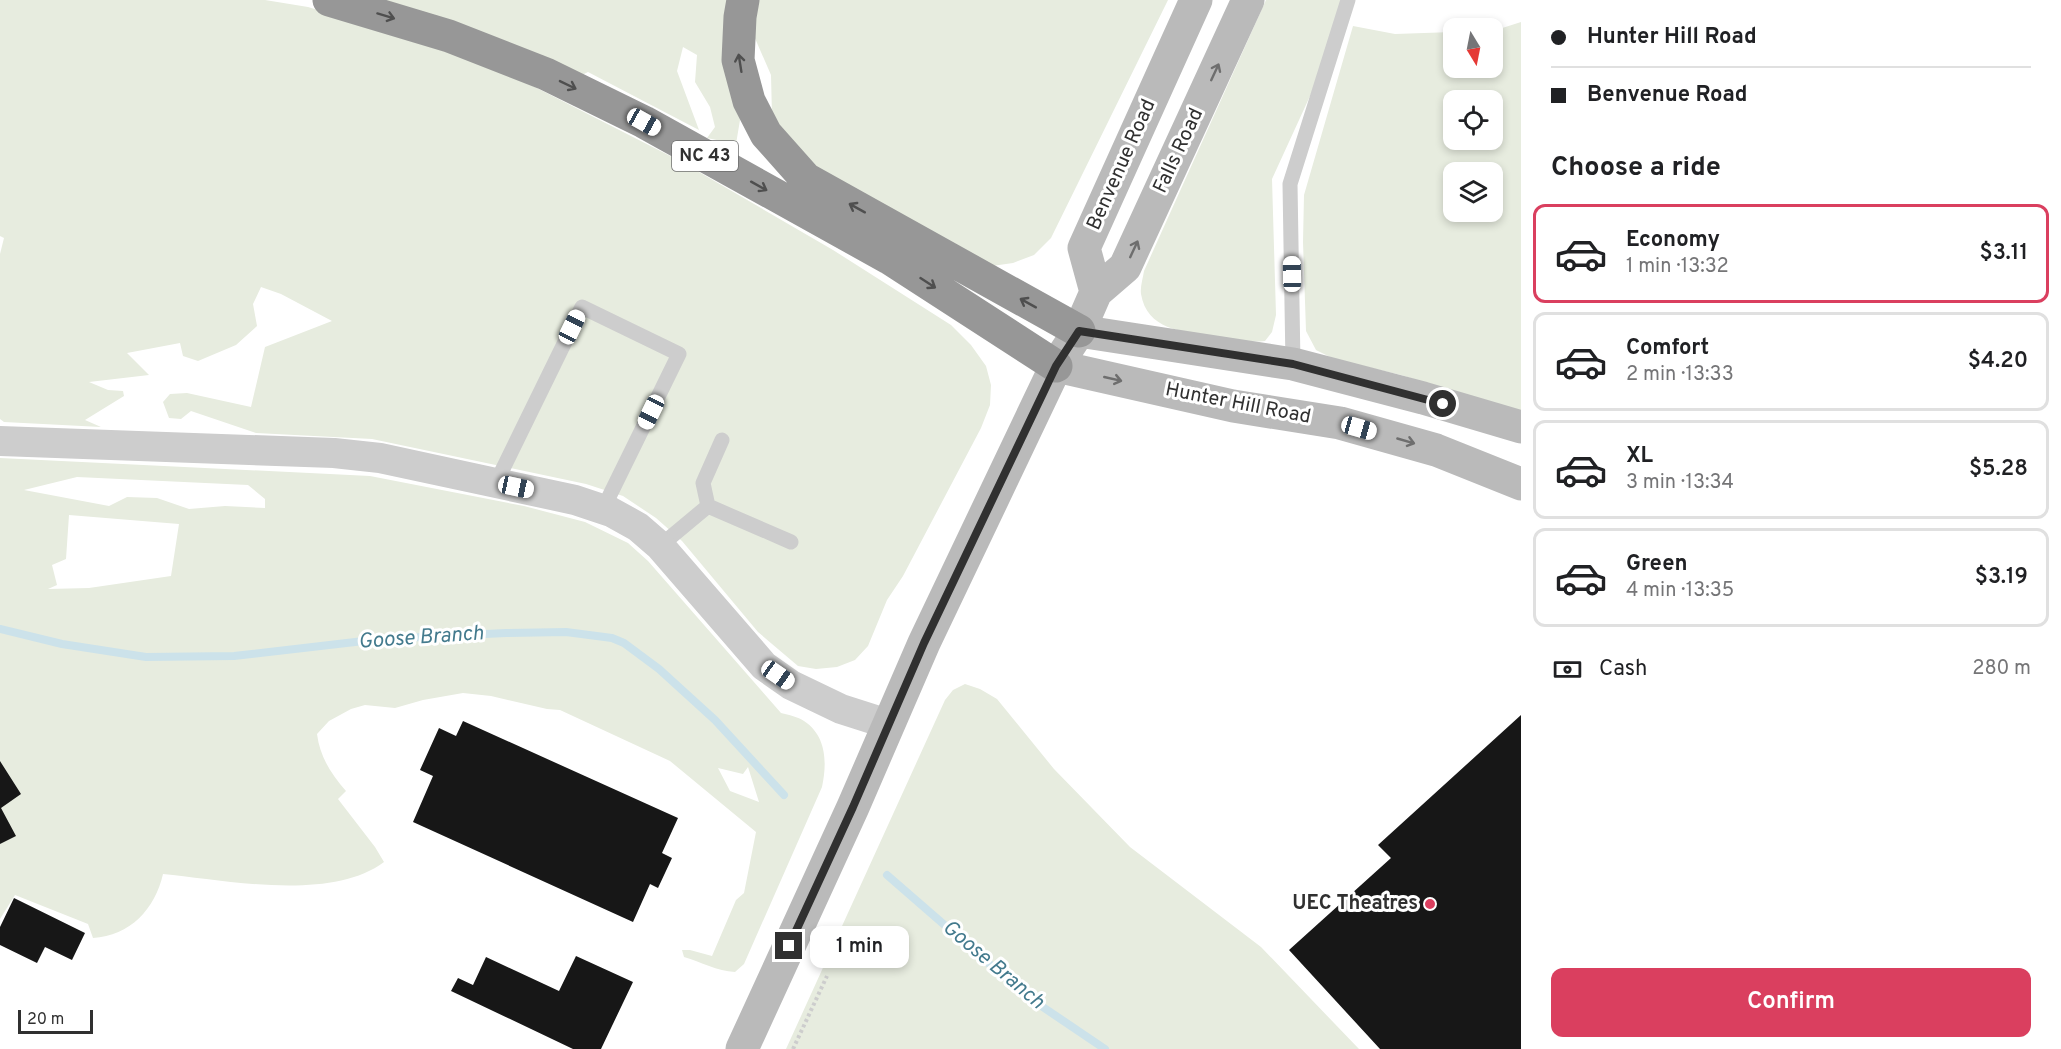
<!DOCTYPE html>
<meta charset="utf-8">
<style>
:root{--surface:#fff;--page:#f6f6f6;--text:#202124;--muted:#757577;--line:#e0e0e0;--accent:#da3f5f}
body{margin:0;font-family:Overpass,sans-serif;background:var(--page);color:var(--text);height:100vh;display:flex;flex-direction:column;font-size:22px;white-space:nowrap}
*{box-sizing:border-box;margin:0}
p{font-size:20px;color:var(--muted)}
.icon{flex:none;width:33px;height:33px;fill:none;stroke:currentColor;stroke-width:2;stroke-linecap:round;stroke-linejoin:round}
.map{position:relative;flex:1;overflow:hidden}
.drawer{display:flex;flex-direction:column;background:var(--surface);width:540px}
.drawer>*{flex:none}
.guide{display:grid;align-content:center;height:132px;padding:0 30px;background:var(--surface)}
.needle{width:39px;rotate:170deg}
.controls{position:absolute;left:1443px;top:18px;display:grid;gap:12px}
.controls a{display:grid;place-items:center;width:60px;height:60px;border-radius:12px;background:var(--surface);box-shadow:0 3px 9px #0003;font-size:30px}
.scale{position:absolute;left:18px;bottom:15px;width:75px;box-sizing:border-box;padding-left:6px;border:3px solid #303030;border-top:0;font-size:16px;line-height:21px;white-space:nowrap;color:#303030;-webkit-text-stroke:4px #fff;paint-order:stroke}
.end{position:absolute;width:27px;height:27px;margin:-14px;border:8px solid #303030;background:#fff;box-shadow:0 0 0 3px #fff}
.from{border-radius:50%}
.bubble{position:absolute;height:42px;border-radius:12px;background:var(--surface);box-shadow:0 3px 9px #0003;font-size:20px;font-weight:600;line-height:42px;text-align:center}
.car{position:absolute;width:18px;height:36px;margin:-18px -9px;border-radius:8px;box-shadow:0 0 4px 2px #0007;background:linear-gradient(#fff 24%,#345 0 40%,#fff 0 76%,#345 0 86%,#fff 0)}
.guide b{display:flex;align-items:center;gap:21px;height:57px;font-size:22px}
.guide b+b{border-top:2px solid var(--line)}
.guide i{width:15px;height:15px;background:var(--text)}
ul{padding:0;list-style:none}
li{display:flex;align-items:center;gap:18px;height:99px;margin:0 12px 9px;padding:0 18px;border:3px solid var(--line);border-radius:12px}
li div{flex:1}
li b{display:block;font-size:22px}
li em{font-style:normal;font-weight:600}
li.on{border-color:var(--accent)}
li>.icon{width:54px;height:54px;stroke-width:1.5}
h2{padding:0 30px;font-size:27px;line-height:72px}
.pay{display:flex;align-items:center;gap:15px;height:66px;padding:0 30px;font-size:22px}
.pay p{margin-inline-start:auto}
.cta{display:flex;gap:12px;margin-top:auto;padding:12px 30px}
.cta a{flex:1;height:69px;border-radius:12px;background:var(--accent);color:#fff;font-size:24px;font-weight:600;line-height:69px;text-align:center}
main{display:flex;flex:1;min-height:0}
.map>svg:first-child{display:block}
</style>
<main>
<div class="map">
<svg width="1521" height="1049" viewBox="0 0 1521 1049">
<rect width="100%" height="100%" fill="#fff"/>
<path fill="#e7ecdf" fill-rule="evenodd" d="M0,0H265L308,7L480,59L680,161L833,250L951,325L971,345L986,366L991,385L990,405L981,428L903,576L887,600L868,646L855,660L837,667L816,669L798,666L758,632L682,541L656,518L623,496L586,484L372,439L256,433L191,411L181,419L169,418L163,402L170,394L187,393L251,407L265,347L332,321L281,294L261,287L253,304L257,326L236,345L198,361L183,356L180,343L127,353L149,375L89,382L108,390L123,391L124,396L85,420L101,427L4,422L0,419V254L4,238L0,236Z
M380,0H732L741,114L736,144L707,138L715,127L710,107L695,82L697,55L683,47L677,71L699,130L588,72L576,78Z
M758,0H1168L1051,238L1034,255L1013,263L992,266L817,174L772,116L771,75L754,36Z
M1266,0H1354L1272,179L1276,315L1272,332L1265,341C1247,343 1229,339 1210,336C1182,331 1147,330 1141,294C1140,287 1143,278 1144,271Z
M1521,22V413L1401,375L1334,359L1316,350L1306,331L1303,242L1304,195L1353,26L1395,34L1453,32L1454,68H1492L1493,31ZM1454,100H1492V140H1454ZM1454,172H1492V212H1454Z
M0,458L370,476L524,506L585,522L628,543L648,561L781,713C789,715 798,717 804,721C827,736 827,764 822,787L744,964L735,972C717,971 701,962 684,957L682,950H690L712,956L736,900L744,893L756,832L670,761L560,710L547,709L491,696L463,693L423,700L395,708L365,705L351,709L329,721L317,734C320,757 331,774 346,791L338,799L375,847L384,862C331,902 225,880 163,874C155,909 130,936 93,938L88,924L15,895L0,919ZM77,477L248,485L265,499V508L225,506L189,509L157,498L127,497L109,506L24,490ZM69,515L179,524L171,576L89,588L48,589L57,585L52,565L66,559ZM748,767L759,802L730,791L718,768L743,774Z
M965,684L980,689L997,699L1054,769L1130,847L1261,947L1359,1049H786L945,700L953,690Z"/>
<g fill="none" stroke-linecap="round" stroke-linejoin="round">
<path stroke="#cce2ea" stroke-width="8" d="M0,629L62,644L146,657L234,656L381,639L506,633L566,632L612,638L624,643L659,669L715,720L784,795
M887,875L1025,995L1105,1049"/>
</g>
<path fill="#171717" d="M1521,715V1049H1380L1289,950L1391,858L1378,845Z
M463,721L678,818L662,853L672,858L658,888L650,884L633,922L413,822L433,776L420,770L439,728L456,736Z
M0,761L21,794L1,808L16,836L0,844Z
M14,898L85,933L72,960L45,947L37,963L0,945V927Z
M576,956L633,982L601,1049H573L451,991L458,978L473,985L486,957L559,991Z"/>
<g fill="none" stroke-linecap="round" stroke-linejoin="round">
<path stroke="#cdcdcd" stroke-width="4" stroke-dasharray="3 3" stroke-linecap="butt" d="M793,1049L827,976"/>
<path stroke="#cdcdcd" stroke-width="15" d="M1293,364L1290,184L1348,0
M496,483L582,307L679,354L603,509
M708,506L703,483L722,440
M660,546L708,506L791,542"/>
<path stroke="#cdcdcd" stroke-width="30" d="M0,441L334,453L380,458L575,500L611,512L638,527L660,546L764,666L791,685L841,709L888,724"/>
<path stroke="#bababa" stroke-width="33" d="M1096,292L1125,267L1248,0
M1079,331L1293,364L1423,398L1521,427
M1056,366L1233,406L1340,423L1436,450L1521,484
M742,1049L853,807L924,643L1056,366L1079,331L1096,292L1084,248L1196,0"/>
<path stroke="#979797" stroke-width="33" d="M329,0L449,36L546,74L644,122L889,258L1056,366
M743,0L740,17L738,60L749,101L766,134L806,179L1079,331"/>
</g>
<defs><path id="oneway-shaft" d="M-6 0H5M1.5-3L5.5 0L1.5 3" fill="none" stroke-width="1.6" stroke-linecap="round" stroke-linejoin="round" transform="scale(1.5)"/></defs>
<g stroke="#4f4f4f">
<use href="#oneway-shaft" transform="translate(386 16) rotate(17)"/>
<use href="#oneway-shaft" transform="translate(740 63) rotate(-99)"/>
<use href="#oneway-shaft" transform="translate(568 85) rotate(26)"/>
<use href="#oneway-shaft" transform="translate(759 186) rotate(29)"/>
<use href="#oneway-shaft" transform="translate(857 208) rotate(-151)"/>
<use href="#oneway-shaft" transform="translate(928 283) rotate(33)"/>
<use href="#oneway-shaft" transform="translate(1028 303) rotate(-151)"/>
</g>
<g stroke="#6e6e6e">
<use href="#oneway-shaft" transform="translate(1215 72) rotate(-65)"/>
<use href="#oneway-shaft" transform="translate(1134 249) rotate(-65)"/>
<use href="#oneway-shaft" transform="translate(1113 379) rotate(13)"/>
<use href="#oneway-shaft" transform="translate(1406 441) rotate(16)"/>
</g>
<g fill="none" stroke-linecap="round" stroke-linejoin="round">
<path stroke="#303030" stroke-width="8" d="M789,946L853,807L924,643L1056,366L1079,331L1293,364L1443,404"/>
</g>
<circle fill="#da3f5f" stroke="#fff" stroke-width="2" cx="1430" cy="904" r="6"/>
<g text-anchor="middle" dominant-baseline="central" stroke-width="6" stroke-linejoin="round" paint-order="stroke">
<rect fill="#fff" stroke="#6e6e6e" stroke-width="1.5" x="672" y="141" width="66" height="30" rx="4.5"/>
<g font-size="18" font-weight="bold" fill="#303030">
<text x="705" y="156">NC 43</text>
</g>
<g font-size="20" fill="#303030" stroke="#fff">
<text transform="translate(1179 151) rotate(-65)">Falls Road</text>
<text transform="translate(1122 165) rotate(-66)">Benvenue Road</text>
<text transform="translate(1238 404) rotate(11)">Hunter Hill Road</text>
</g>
<g font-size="20" font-weight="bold" fill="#303030" stroke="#fff" text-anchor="end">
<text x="1418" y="904">UEC Theatres</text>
</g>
<g font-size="21" font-style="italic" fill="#437a8d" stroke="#fff">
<text transform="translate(421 638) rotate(-4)">Goose Branch</text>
<text transform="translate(993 965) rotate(40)">Goose Branch</text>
</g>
</g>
</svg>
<div class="controls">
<a><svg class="needle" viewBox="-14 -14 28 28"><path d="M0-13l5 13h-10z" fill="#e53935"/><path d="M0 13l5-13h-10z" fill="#757577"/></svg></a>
<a><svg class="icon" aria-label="locate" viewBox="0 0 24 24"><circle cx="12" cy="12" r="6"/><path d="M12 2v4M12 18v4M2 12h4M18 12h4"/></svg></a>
<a><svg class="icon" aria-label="layers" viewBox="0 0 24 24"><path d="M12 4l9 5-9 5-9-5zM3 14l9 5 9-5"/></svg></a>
</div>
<div class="scale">20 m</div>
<i class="end from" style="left:1443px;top:404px"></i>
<i class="end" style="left:789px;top:946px"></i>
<div class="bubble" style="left:810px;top:926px;width:99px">1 min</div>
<i class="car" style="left:644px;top:122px;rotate:119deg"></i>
<i class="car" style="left:1292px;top:274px;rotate:359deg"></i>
<i class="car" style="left:572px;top:327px;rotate:26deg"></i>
<i class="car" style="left:651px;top:412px;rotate:206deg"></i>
<i class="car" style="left:1359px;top:428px;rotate:106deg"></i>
<i class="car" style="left:516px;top:487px;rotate:102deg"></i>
<i class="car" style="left:778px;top:675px;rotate:125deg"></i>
</div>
<section class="drawer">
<div class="guide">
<b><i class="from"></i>Hunter Hill Road</b>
<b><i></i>Benvenue Road</b>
</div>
<h2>Choose a ride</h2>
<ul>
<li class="on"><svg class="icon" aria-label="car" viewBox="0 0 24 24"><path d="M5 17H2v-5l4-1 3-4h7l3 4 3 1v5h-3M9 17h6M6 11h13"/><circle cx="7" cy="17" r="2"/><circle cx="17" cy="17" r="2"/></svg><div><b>Economy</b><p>1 min · 13:32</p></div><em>$3.11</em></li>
<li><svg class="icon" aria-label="car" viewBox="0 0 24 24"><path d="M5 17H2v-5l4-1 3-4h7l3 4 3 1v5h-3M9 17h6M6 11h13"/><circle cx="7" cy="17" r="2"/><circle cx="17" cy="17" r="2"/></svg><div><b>Comfort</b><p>2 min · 13:33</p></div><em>$4.20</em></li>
<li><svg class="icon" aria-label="car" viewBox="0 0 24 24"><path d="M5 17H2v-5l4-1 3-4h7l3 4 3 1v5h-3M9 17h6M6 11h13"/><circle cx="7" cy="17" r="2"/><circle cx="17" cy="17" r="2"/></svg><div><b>XL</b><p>3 min · 13:34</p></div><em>$5.28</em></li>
<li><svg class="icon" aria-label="car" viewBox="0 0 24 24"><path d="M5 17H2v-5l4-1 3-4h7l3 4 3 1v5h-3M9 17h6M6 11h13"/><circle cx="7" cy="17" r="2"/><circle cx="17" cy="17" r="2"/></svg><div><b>Green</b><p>4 min · 13:35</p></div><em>$3.19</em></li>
</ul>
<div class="pay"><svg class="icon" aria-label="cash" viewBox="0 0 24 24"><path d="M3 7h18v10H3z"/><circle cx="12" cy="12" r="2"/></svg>Cash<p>280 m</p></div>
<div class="cta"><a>Confirm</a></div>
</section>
</main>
